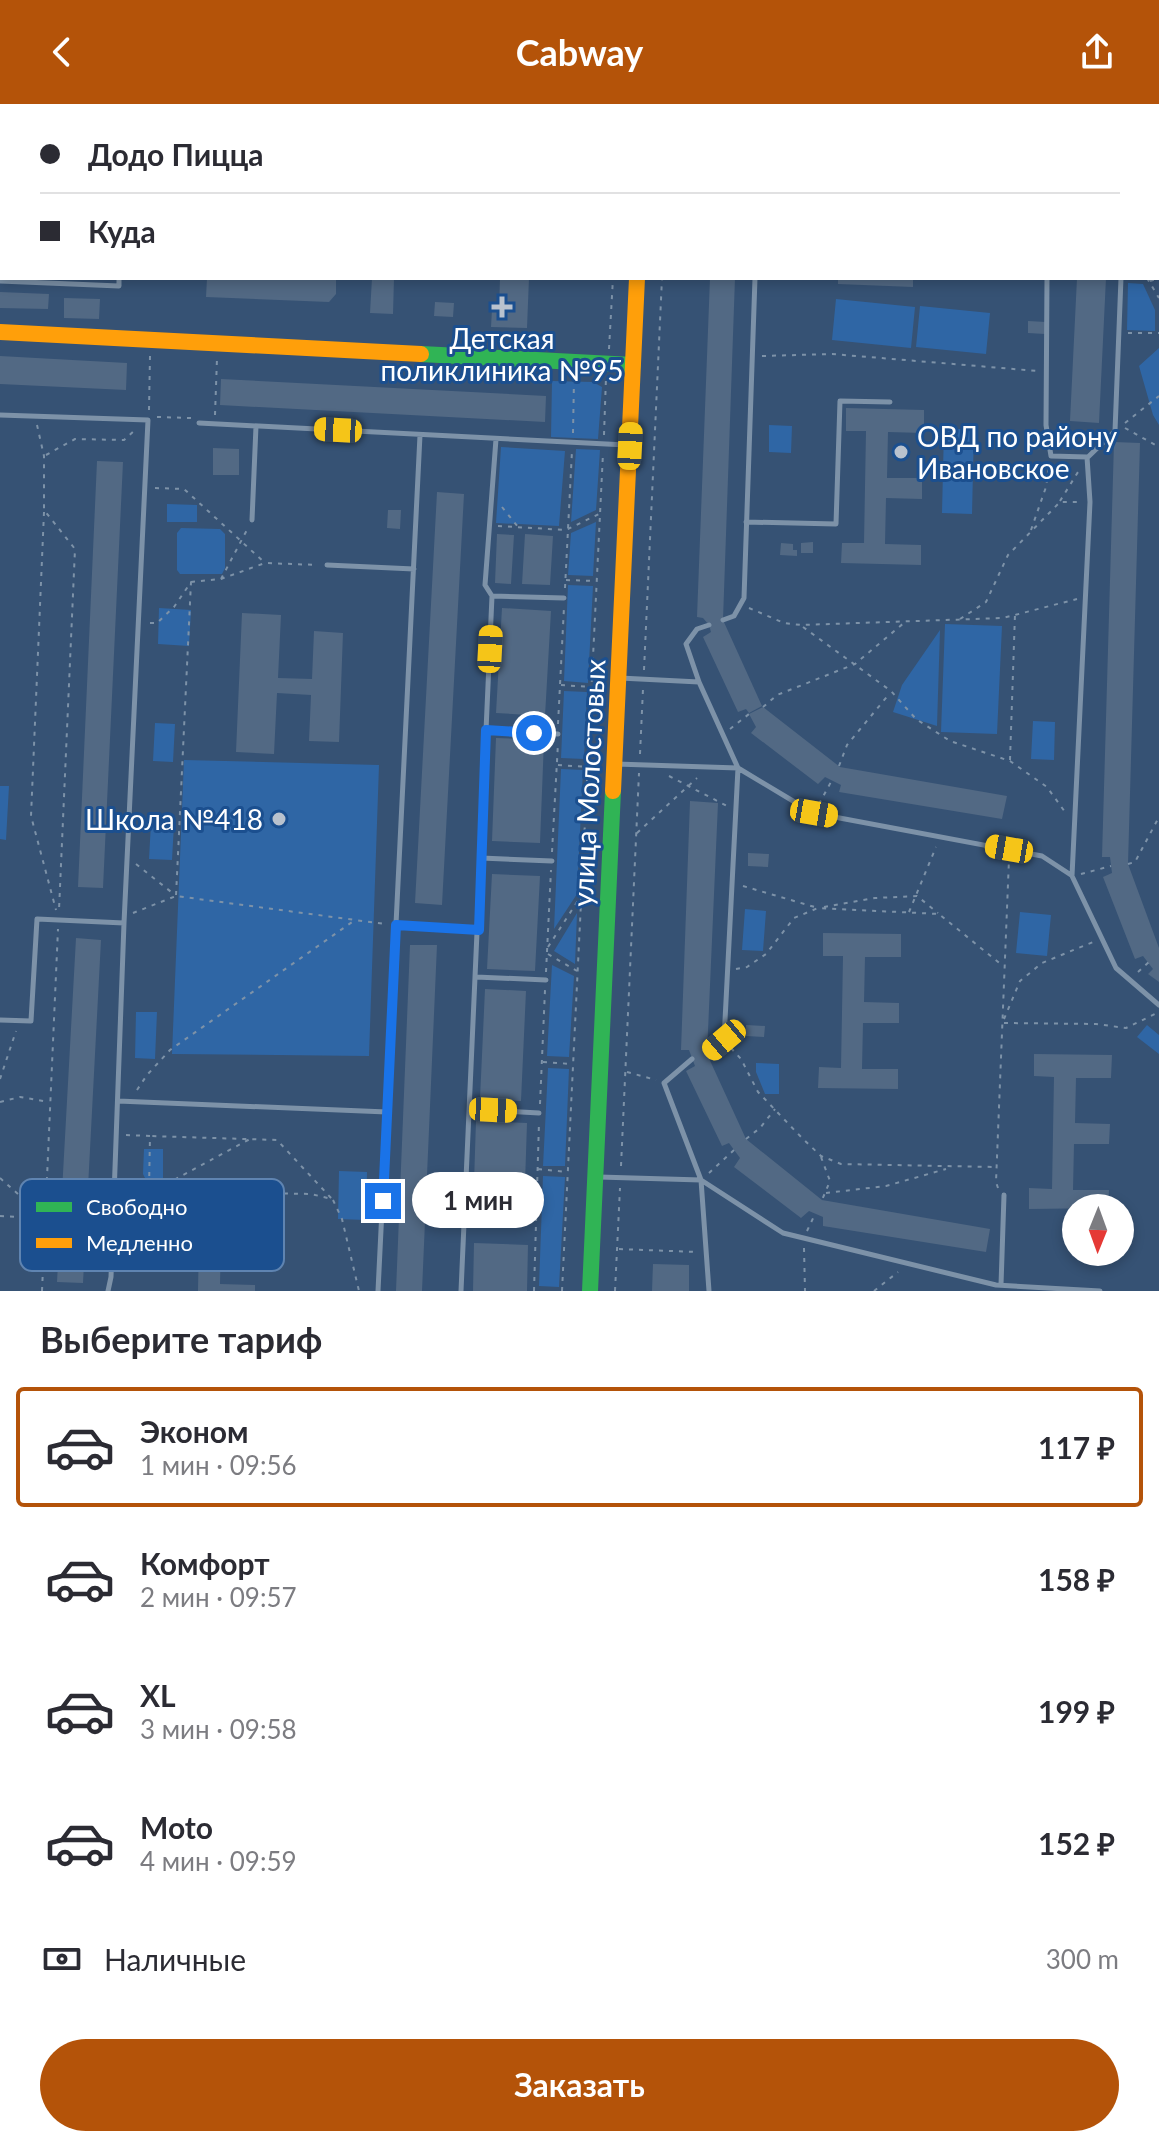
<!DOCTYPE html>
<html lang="ru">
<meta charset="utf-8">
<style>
:root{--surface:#fff;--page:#f2f2f3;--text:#2b2b33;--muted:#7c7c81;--line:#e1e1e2;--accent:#b45309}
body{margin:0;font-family:Lato,sans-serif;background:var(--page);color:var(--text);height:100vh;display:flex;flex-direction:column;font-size:30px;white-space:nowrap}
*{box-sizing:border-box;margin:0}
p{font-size:26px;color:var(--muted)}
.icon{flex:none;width:44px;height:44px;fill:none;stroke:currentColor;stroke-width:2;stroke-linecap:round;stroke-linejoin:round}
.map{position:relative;height:1187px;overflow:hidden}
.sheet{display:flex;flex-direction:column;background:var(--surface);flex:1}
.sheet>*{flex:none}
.hud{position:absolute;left:0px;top:0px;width:1160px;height:176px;box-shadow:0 4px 12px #0003;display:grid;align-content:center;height:176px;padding:0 40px;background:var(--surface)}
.needle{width:52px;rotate:181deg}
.controls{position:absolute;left:1062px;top:1090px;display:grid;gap:16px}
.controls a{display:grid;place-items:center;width:72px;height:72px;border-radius:50%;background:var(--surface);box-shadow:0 4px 12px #0003;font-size:40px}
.end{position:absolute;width:36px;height:36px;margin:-18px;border:10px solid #1a73e8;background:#fff;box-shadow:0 0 0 4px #fff}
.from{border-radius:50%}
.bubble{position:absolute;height:56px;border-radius:28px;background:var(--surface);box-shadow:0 4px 12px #0003;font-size:26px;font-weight:700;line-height:56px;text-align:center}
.car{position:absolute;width:24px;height:48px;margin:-24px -12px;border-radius:10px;box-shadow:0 0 6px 2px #0007;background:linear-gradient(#f5c518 24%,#345 0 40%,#f5c518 0 76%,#345 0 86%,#f5c518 0)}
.hud b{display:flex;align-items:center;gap:28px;height:76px;font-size:30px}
.hud b+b{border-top:2px solid var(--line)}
.hud i{width:20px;height:20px;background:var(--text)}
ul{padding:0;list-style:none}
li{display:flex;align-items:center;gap:24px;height:120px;margin:0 16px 12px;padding:0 24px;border:4px solid transparent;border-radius:8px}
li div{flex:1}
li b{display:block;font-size:30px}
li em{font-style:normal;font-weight:700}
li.active{border-color:var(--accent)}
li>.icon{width:72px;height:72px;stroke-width:1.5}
h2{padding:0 40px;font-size:36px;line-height:96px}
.pay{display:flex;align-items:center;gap:20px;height:88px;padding:0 40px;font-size:30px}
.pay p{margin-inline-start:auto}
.button{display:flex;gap:16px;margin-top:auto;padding:16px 40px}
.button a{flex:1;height:92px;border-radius:48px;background:var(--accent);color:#fff;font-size:32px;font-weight:700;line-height:92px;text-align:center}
header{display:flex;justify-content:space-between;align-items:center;height:104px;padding:0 40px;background:var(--accent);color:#fff;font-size:36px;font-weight:700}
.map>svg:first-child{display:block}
</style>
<header><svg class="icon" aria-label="back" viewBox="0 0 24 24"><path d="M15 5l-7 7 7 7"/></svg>Cabway<svg class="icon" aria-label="share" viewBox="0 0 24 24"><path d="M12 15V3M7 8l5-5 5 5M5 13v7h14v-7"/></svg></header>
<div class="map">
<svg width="1159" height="1187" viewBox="0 0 1159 1187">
<rect width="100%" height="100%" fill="#365274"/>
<path fill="#2f66a5" d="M1128,179L1143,180L1155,206V227L1127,226Z
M836,195L915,203L911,244L832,236Z
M920,202L990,209L986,250L916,243Z
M1159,244V321L1153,311L1139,262Z
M552,277L593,278L602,283L598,335L551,333Z
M769,321L792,322L791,349L769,348Z
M944,325H974L972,410L942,409Z
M501,343L565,347L559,422L496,419Z
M576,345L600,346L596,406L571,418Z
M167,400L197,401V418H167Z
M596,418L593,472L568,471L571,429Z
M181,424L220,425L225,430V464L222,470H180L177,466V429Z
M568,481L593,482L588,579L564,577Z
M159,504L191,506L189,542L158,540Z
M945,520L1002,522L997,630L941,628Z
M940,526L937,622L893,608L902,581Z
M564,587L587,588L584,655L561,654Z
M1033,617L1055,618L1054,656L1031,655Z
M155,619L175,620L173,658L153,657Z
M184,656L379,661L369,952L172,950Z
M561,665L583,666L577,790L554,825Z
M0,682H9L6,736L0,735Z
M151,719L174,720L172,756L149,755Z
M745,805L766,807L763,847L742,846Z
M1020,808L1051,811L1047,852L1016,849Z
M577,809L575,860L554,847Z
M552,861L574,872L569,953L547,952Z
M136,908H157L155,955L135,954Z
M1147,921L1159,931V950L1137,933Z
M756,959L779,960V990H765L756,968Z
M548,964L569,965L565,1062H543Z
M144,1045H163V1077L146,1076L143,1070Z
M339,1067L367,1068L366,1116L338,1115Z
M543,1072L565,1073L559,1183L539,1182Z"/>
<path fill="#526984" d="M207,174H336V190L329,198L206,193Z
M372,174H394L393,210L370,209Z
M500,174H529L527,224L491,223L492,205H499Z
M710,174H735L723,516L762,602L749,609L746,605L738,608L703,533L711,528L709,521L703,514L697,513Z
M838,174H913V183L838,180Z
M1077,174H1106L1099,319L1070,317Z
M0,188L49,190L48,205L0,204Z
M64,194L100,195L99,215L64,214Z
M435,198L454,199L453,213L434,212Z
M1028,217L1046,218L1045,230L1028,229Z
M0,252L127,259L126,286L0,280Z
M221,275L546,292L545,318L220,301Z
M846,304L924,306V329L888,328L887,374H922V395L886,394L885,440L921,441V461L841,459L842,439H864L866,327H846Z
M1114,338L1140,339L1128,760L1159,844V878L1148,870L1153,865L1143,852L1135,855L1103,773L1112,769L1110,753H1102Z
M213,344L239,345V371H213Z
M97,357L123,358L103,784L78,783Z
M437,388L464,390L442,801L415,799Z
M388,406H401L400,425L387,424Z
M497,430L514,431L511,480L495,479Z
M525,430L553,432L550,481L522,480Z
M813,438V449H801V439Z
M781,439L793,440V446H797V452L780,451Z
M502,504L551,507L545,612L496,609Z
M242,509L281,511L278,574L312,575L314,527L343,529L339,638L309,637L311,591L277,589L274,650L236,648Z
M763,603L840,663L1007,692L1002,715L839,688L841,681L825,673L818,680L751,629L756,623L749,610Z
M496,634L544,636L540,739L492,737Z
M690,697L718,699L707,950L746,1035L822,1096L990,1125L986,1148L823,1122V1113L809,1107L801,1114L734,1063L740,1054L729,1039L722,1042L686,967L695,962L689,946H681Z
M748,749L769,750L768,763L748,762Z
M492,770L540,772L535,867L487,865Z
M823,829L901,830V853H865L864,898L899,899V919H863L862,965H898V985L818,984L819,963L841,964L843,852H823Z
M76,834L101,836L83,1179L57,1178Z
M410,841H437L422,1187H396Z
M485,885L526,887L521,997L480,995Z
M746,921L765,922L764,933L746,932Z
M1034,950L1112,951L1111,974H1076L1075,1019L1110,1020L1109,1040H1074L1073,1086H1109L1108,1104L1029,1105V1084L1052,1085L1054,973L1034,972Z
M476,1017L527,1019L524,1110L473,1109Z
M179,1111L257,1112L256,1136L221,1135L220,1180L255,1181V1187H198L199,1134H179Z
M474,1139L528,1141L527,1187H473Z
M653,1160L689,1161V1187H652Z"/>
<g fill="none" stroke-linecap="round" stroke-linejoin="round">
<path stroke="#7d92a8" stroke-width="2" stroke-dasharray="4 6" stroke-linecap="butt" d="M621,2V0
M670,2V0
M812,2V0
M1158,50H1159
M1158,94H1159
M1158,153H1159
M1147,174L1159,194
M1150,177L1159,174
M1128,229H1159
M609,245L613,174
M762,252L832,250L1038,267
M149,306L150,252
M215,311L217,254
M157,313L191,314
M1125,319L1159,292
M37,321L44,352V406L75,445L59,806
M1125,324L1159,343
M573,329L574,275
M604,331L606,273
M46,351L75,335L124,336L135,326
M155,384L184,385L265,459
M1060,397L1078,368
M502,403L518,423
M44,408L31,712L56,806
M498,422L566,426L599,410
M1031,426L1046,383L1049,363
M221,475L248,424
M566,476L596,477
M191,478L221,475L265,459L318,461
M565,484L572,347
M749,504L784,519L801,521L1003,514L1077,495
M960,515L986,498L1008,451L1060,398H1080
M150,519H157L174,503L191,478L176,792
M803,523L891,587L916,615L950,637L1010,657L1047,683L1065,708
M644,566L662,174
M561,581L591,583
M763,603L777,591L855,560L905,518
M558,620L564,503
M730,625L749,610
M640,650L643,585
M1010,656L1015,510
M558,661L588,663L598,668
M839,662L847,641L890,589
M669,672L727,702
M819,700L832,676
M637,729L697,674
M552,748L558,639
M136,760L175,791
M1128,760L1135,758L1159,713
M1081,770L1111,762
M743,782L818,804
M824,803L875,794L917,792L938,809
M909,808L936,743
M133,809L176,792L385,820
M548,843L579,795
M548,850L577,867
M736,865L747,863L766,850L794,814L818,804L939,810L1003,862
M546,868L551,766
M1138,868L1149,858
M1004,915L1020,877L1042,859L1093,838
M1004,919L1096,920L1126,924L1155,910
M731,944L741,955L758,988L802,1034L821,1052L841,1060L995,1063
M543,958L572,960
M627,968L656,976
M0,975L16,927
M137,986L147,971L170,946L355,816
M0,998L20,993L49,998
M540,1000L545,886
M126,1031L150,1032L149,1085
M746,1035L760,1024L775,1005
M821,1053L830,1077L822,1096
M621,1062L639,669
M538,1065L567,1068
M709,1069L734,1046
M0,1074L45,1114
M998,1084L996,1078L1009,755
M157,1085L250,1035
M124,1086L311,1090L332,1095L277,1036L150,1032
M826,1089L886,1082L946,1065
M333,1096L342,1115L359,1187
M0,1112L44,1114
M807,1127L815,1110
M804,1144L805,1187
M619,1145L697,1148
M42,1187L58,825
M534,1187L539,1018
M562,1187L603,349
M615,1187L620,1084
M874,1187L898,1168"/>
<path stroke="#7d92a8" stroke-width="5" d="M196,0L221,2
M420,0L466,2
M743,2L744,0
M1043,2L1044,0
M1100,2V0
M1047,174L1046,321L1051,352L1087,353L1090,398L1072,772L1116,864L1159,901
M0,177L119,182V174
M0,311L148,316L124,819L111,1173L108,1187
M199,319L626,341
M1088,353L1115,327L1121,174
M252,416L256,322
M746,418L836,420L840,297L890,298
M327,461L414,465
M492,492L564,494
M723,516L734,512L744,494L755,174
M620,574L699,578
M486,626L558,630
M616,660L738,664L813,709L1042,752L1071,771
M481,754L552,757
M396,821L479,826
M476,873L546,876
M0,916L31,917L37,815L124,819
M707,950L724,936L738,664L699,578L686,540L697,525L709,521
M692,955L664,979L701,1076L709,1187
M118,997L387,1008
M470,1005L539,1009
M599,1073L701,1076L783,1129L996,1181L1100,1187
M1001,1181L1004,1091
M378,1187L420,331
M461,1187L492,492L485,481L496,335"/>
<path stroke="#30b455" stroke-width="16" d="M645,0V2
M421,250L633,261
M590,1187L613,687"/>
<path stroke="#ff9f0a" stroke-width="16" d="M0,228L421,250
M613,687L637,174"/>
</g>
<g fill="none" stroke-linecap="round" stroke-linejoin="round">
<path stroke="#1a73e8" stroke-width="10" d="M383,1097L396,821L479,826L486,626L534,629"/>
</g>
<g fill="#b9c2ce" stroke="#1b4f8f" stroke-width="3">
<path d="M498 191h8v8h8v8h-8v8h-8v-8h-8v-8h8z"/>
<circle cx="901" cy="348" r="8"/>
<circle cx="279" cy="715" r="8"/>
</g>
<g text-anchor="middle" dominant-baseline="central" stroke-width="6" stroke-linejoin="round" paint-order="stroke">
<g font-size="28" fill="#fff" stroke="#1b4f8f">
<text x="502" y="234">Детская<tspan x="502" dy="32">поликлиника №95</tspan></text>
<text x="917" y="332" text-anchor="start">ОВД по району<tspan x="917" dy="32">Ивановское</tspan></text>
<text x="263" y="715" text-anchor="end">Школа №418</text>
</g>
<g font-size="28" fill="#fff" stroke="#1b4f8f">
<text transform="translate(588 679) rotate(-87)">улица Молостовых</text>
</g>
</g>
<rect x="20" y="1075" width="264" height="92" rx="12" fill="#1b4f8f" stroke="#5f84b1" stroke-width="2"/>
<rect x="36" y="1098" width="36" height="10" fill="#30b455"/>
<rect x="36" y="1134" width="36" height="10" fill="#ff9f0a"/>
<g font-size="22" fill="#fff">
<text x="86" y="1111">Свободно</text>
<text x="86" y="1147">Медленно</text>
</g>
</svg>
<div class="controls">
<a><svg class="needle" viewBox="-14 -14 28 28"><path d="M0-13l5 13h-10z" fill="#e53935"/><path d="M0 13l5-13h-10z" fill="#7c7c81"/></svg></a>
</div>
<i class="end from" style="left:534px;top:629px"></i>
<i class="end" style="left:383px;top:1097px"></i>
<div class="bubble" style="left:412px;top:1068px;width:132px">1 мин</div>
<i class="car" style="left:338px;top:326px;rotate:273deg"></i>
<i class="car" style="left:630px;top:342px;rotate:3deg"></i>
<i class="car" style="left:490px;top:545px;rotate:3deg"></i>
<i class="car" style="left:814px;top:709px;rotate:100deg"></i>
<i class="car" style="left:1009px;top:745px;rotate:280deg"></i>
<i class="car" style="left:724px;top:936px;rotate:230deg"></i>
<i class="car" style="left:493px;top:1006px;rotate:93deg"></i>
<div class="hud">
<b><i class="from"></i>Додо Пицца</b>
<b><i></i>Куда</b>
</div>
</div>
<section class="sheet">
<h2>Выберите тариф</h2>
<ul>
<li class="active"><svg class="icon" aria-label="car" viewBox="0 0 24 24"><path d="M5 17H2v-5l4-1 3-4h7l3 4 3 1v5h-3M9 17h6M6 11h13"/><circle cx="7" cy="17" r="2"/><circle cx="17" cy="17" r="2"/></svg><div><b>Эконом</b><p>1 мин · 09:56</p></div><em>117 ₽</em></li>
<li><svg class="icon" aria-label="car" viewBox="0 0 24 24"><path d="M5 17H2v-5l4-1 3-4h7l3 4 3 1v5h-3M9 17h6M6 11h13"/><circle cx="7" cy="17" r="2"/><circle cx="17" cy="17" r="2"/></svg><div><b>Комфорт</b><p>2 мин · 09:57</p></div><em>158 ₽</em></li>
<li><svg class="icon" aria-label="car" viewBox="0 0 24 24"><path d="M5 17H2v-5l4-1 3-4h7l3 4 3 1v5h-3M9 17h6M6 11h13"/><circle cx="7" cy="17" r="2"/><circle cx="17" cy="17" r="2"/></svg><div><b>XL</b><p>3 мин · 09:58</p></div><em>199 ₽</em></li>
<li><svg class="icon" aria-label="car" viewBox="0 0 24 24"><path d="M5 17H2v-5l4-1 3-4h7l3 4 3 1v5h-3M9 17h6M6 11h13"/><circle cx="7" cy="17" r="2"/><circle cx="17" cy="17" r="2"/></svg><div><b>Moto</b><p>4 мин · 09:59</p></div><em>152 ₽</em></li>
</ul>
<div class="pay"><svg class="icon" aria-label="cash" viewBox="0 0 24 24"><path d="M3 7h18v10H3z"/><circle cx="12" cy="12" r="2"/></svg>Наличные<p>300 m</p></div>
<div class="button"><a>Заказать</a></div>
</section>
